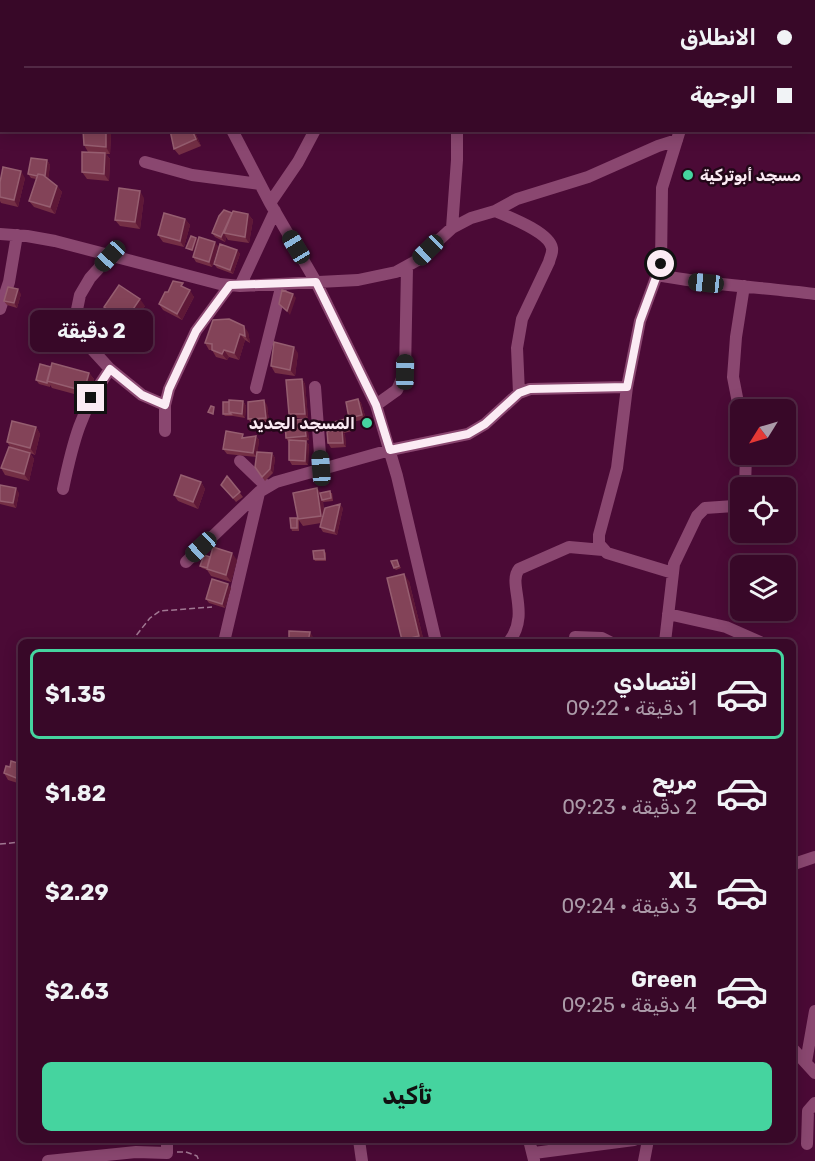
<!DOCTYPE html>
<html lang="ar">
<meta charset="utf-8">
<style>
:root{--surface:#380828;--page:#431634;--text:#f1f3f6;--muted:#ab9aa8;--line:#522945;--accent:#45d49f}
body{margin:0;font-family:Rubik,"Noto Sans Arabic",sans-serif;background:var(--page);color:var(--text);direction:rtl;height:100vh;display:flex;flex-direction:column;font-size:22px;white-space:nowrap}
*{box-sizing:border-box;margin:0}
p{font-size:20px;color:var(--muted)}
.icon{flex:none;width:33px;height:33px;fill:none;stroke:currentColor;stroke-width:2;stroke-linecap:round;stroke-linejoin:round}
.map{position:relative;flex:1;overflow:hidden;direction:ltr}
.sheet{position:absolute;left:18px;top:639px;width:778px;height:504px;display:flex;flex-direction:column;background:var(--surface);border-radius:9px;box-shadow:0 3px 15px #0003,0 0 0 2px var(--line);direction:rtl}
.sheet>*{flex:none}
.guide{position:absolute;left:0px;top:0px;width:816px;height:132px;box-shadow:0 3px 15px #0003,0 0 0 2px var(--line);direction:rtl;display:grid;align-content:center;height:132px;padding:0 24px;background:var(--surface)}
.needle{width:39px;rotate:233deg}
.tools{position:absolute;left:730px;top:399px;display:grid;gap:12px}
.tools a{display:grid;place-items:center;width:66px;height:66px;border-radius:9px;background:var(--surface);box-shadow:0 3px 15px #0003,0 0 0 2px var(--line);font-size:30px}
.end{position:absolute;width:27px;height:27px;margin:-14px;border:8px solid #fbebf4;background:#111;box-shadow:0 0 0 3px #111}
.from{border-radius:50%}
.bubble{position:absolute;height:42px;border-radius:9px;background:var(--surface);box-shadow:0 3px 15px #0003,0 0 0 2px var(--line);font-size:20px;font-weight:700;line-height:42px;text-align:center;direction:rtl}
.car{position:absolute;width:18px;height:36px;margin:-18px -9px;border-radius:8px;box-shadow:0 0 4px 2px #0007;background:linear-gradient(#222 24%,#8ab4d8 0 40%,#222 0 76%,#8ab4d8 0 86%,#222 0)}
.guide b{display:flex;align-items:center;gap:21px;height:57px;font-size:22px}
.guide b+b{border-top:2px solid var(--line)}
.guide i{width:15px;height:15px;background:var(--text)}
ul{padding:10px 0 0;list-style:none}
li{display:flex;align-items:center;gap:18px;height:90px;margin:0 12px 9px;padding:0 12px;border:3px solid transparent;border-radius:9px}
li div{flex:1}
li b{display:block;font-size:22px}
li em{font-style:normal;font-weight:700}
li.selected{border-color:var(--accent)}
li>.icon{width:54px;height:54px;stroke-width:1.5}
.action{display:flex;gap:12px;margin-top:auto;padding:12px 24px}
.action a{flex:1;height:69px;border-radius:9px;background:var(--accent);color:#111;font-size:24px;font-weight:700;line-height:69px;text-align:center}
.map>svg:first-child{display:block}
</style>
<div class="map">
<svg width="815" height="1161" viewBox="0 0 815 1161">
<rect width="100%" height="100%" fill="#4b0a36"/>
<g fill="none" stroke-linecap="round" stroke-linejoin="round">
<path stroke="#a17893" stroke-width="1.5" stroke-dasharray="6 3" stroke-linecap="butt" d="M131,642L150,618L160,611L212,607
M0,844L21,842
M177,1152H186L197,1156L199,1161"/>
<path stroke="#8a4770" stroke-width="12" d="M128,0V2
M204,0V2
M682,0V2
M56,2V0
M289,2L290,0
M482,2L483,0
M567,2L568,0
M781,2L782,0
M0,74H2
M814,99H815
M232,130L270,203L316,282L376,405L397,476L436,642
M145,162L192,175L260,184
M270,203L298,162L315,130
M495,211C509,217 549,232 552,248C553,253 550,257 549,262L522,319L517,348L519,393
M452,228L457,160V130
M0,234L27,236L55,241L220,284L240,286L358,280L396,272L416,261L452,228L471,218L495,211L517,199L588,177L658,146L677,140
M110,256L90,278L80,295L74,324L77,333L110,369L142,395L165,405
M657,275C709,285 762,287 815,294
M240,286L275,211
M0,309L9,282L17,235
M315,387L321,468
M256,388L282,284
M376,405L397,390L405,372L407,268
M741,418L733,377L736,337L744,286
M165,431V405L169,389L196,331L230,285
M240,461L266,486
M745,488L746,454
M63,489C73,441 81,410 110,369
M186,562L259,492L276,482L390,450L468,434L485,424L519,393L530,389L627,387
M673,573L607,553L599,544V535L617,468L627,387L640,321L661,264L662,188L680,130
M668,614L726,627L760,642
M575,637L602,638L610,642
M224,642L259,493
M509,642C531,613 507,584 519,569L569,547L603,550
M665,642L674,564L697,516L705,508L734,506L741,501
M794,864L815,857
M794,1050L815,1073
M806,1062L815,1011
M359,1140L362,1161
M529,1140L534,1160
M807,1144L808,1111L815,1103
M534,1153L634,1140
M48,1161L136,1152L167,1153V1140
M644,1161L648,1140"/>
</g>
<path fill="#742f45" d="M83,130H108L111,134L110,154H106L110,159L109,181L87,179L82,172L88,152L84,145Z
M194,130L201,146L179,155L174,149Z
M47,160L50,165L48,179L57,186L62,192L55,214L34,207L29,201L36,179L31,178L28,174Z
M25,178L18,207L1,203L0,201V182Z
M144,198L140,229L120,226L115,220Z
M232,213L248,214L253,220L249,243L228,240L226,237L225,242L215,237L212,233Z
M185,219L190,225L184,247L163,242L158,235Z
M218,246L212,267L196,262L193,257Z
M237,250L240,254L233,274L217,268L214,264Z
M186,288L194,297L182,320L163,310L159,304L168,292Z
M21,294L17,308L7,305L4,301Z
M145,306L129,328L108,313L104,307Z
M248,332L250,343L245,340L239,360L229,357L227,360L216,357L212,350H209L205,343Z
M298,353L295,376L275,373L271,366Z
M51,367L89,373L94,379L89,398L52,388L50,385V387L39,384L36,380Z
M302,379L305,384L308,418H292L289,414Z
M358,399L361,403L366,419L352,422V431L344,433L345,435L346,447L331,448L328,443L332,431L349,418Z
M243,401L246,406L245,418L233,416H225L223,414Z
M267,405L269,422L251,423L248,419Z
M304,419L307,424L309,440L304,441H306L309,445L308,465H292L289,460V443L286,438Z
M36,427L40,434L35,455L30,453L34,459L29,481L5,475L1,468L11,448L7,442Z
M256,436L259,440L257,455L272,453L275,458L273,473L265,481L255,467L256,457L227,454L223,449L245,437Z
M227,476L243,497L236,502L221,485Z
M201,482L205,489L198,509L178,501L174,495Z
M0,485L19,493L16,508L0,504Z
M320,493H332L333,501L323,502V501L324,512L343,508L337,535L323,532L320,527L321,523L303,526L298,519Z
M297,518L299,520V531H292L291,528Z
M324,550L326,553V561H315L314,559Z
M210,557L237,560L231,582L211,576L207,570L202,568L200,566Z
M398,563L401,568L396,570L394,568Z
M409,581L424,642H403L402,640Z
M231,588L225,608L209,603L206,599Z
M21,764V784L8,780L4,773L10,767Z"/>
<path fill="#5e1837" d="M106,130H108L111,134L110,154L106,147Z
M192,130H194L201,146L196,139Z
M105,153L110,159L109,181L104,174Z
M47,160L50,165L48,181L45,177Z
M21,171L25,178L18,207L14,200Z
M57,186L62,192L55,214L50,207Z
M140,191L144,198L140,229L135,222Z
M232,213L224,233L226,237L225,242L221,237Z
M248,214L253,220L249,243L245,237Z
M185,219L190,225L184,247L180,241Z
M196,238L198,240L193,252L192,250Z
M215,242L218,246L212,267L209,262Z
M237,250L240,254L233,274L230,270Z
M18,289L21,294L17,308L14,303Z
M190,290L194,297L182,320L177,314Z
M293,294L296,298L290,315L287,311Z
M140,299L145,306L129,328L125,321Z
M244,326L248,332L250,343L245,336Z
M240,334L245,340L239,360L234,353Z
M294,347L298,353L295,376L290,370Z
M224,350L229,357L227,360L222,354Z
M89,373L94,379L89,398L84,391Z
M302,379L305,384L308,418L305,414Z
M358,399L361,403L366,419L362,415Z
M264,400L267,405L269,422L266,418Z
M243,401L246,406L245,418L242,414Z
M349,418L352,422V431L349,427Z
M304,419L307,424L309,440L306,436Z
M36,427L40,434L35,455L30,448Z
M342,430L345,435L346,447L343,443Z
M256,436L259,440L257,457L253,453Z
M306,441L309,445L308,465L305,461Z
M30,453L34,459L29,481L24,474Z
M272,453L275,458L273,473L270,469Z
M201,482L205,489L198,509L193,502Z
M16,488L19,493L16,508L13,503Z
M317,488L322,495L325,522L321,516Z
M340,504L343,508L337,535L334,531Z
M232,553L237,560L231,582L226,575Z
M404,574L409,581L424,642L419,636Z
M228,584L231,588L225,608L222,604Z
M310,632L313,637L312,642H308Z"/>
<path fill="#834358" stroke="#965e70" stroke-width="1.5" d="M0,0H15V2H2V14L0,13Z
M142,0H166V2H138Z
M171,0H190V2H171Z
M83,130H106V147L84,145Z
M170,130H192L196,139L174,149Z
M82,152L105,153L104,174L82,172Z
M31,158L47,160L45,176L43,175L38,174L37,176L28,174Z
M3,167L21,171L14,200L0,197V182Z
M38,174L43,175L57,186L50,207L29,201Z
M119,188L140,191L135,222L115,220Z
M224,210L232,213L221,237L212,233L219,216Z
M233,211L248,214L245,237L224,233Z
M164,213L185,219L180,241L158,235Z
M191,236L196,238L192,250L186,248Z
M199,237L215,242L209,262L193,257Z
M220,244L237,250L230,270L214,264Z
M173,281L183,283L181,286L190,290L177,314L159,304L165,292H168Z
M119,285L140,299L125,321L104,307Z
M8,287L18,289L14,303L4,301Z
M282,290L293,294L287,311L279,304Z
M229,319L244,326L245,336L240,334L234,353L224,350L222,354L212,350V344L205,343L213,320Z
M274,342L294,347L290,370L271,366Z
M52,363L89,373L84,391L47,381Z
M40,364L51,367L47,383L36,380Z
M302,379L305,414H289L286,380Z
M358,399L362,415L349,418L346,402Z
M229,400L243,401L242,414L229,412Z
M264,400L266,418L248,419V402Z
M223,402H229V412L231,414H223Z
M211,406L214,407L213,414L208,412Z
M349,418V427L336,430H342L343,443H328L327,431H332L330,423Z
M304,419L306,436L286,438L285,421Z
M12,421L36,427L30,448L7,442Z
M226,431L243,434L242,438L256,436L253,453L223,449Z
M289,440L306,441L305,461L289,460Z
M9,447L30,453L24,474L1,468Z
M257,452L272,453L270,469L262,477L255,467Z
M181,475L201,482L193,502L174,495Z
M227,476L240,492L233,498L221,485Z
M0,485L16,488L13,503L0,501Z
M317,488L321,516L298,519L293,493Z
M330,491L331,498L322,500L320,493Z
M340,504L334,531L320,527L325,508Z
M290,518H297V528H291Z
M213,547L232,553L226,575L207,569Z
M324,550L325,559H314L313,551Z
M204,555L210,557L207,568L200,566Z
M397,560L399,566L394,568L391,561Z
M404,574L419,636L402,640L387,578Z
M212,579L228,584L222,604L206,599Z
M289,631L310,632L308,642H289Z
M11,761L21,764V780L4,773L6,766L10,767Z"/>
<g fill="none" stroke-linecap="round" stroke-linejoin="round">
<path stroke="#fbebf4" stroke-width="8" d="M91,398L110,369L142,395L165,405L169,389L196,331L230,285L316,282L376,405L390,450L468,434L485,424L519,393L530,389L627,387L640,321L661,264"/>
</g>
<g fill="#45d49f" stroke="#220718" stroke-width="2">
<circle cx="688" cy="175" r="6"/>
<circle cx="367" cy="423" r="6"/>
</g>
<g text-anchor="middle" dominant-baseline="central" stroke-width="5" stroke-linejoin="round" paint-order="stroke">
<g font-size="16" font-weight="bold" fill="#fbebf4" stroke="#220718" text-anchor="start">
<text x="700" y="175">مسجد أبوتركية</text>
<text x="355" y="423" text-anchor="end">المسجد الجديد</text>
</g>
</g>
</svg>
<div class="tools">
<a><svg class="needle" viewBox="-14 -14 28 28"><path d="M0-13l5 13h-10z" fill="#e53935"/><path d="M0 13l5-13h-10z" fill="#ab9aa8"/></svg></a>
<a><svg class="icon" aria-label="locate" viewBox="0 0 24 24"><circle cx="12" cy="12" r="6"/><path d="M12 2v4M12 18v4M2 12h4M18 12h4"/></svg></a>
<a><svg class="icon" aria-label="layers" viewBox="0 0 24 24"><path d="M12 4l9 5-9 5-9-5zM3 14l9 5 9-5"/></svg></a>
</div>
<i class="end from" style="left:661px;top:264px"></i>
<i class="end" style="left:91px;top:398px"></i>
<div class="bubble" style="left:30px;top:310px;width:123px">2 دقيقة</div>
<i class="car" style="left:296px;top:247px;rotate:329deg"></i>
<i class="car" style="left:428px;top:250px;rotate:226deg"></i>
<i class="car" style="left:110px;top:256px;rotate:223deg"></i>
<i class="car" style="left:706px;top:283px;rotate:276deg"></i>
<i class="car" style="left:405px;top:372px;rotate:1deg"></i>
<i class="car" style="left:321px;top:468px;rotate:356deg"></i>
<i class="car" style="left:201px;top:547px;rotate:227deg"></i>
<div class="guide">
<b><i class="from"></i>الانطلاق</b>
<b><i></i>الوجهة</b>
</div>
<section class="sheet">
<ul>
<li class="selected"><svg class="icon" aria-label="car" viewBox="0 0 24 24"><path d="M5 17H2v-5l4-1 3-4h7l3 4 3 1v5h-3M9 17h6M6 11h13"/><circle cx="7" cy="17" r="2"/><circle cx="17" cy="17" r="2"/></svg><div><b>اقتصادي</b><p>1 دقيقة · 09:22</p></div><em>$1.35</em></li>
<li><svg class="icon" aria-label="car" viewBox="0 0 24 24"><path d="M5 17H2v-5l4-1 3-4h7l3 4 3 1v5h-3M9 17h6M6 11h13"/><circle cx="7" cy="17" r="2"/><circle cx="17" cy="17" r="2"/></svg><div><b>مريح</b><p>2 دقيقة · 09:23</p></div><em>$1.82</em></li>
<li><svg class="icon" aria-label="car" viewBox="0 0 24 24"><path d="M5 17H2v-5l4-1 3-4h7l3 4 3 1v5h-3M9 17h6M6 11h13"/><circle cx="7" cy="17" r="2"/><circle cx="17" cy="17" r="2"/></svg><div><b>XL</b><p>3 دقيقة · 09:24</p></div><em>$2.29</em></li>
<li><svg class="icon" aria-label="car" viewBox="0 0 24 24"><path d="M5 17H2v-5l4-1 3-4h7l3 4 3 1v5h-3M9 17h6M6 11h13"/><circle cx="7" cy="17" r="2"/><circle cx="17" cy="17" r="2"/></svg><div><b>Green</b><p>4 دقيقة · 09:25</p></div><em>$2.63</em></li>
</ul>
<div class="action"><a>تأكيد</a></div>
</section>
</div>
